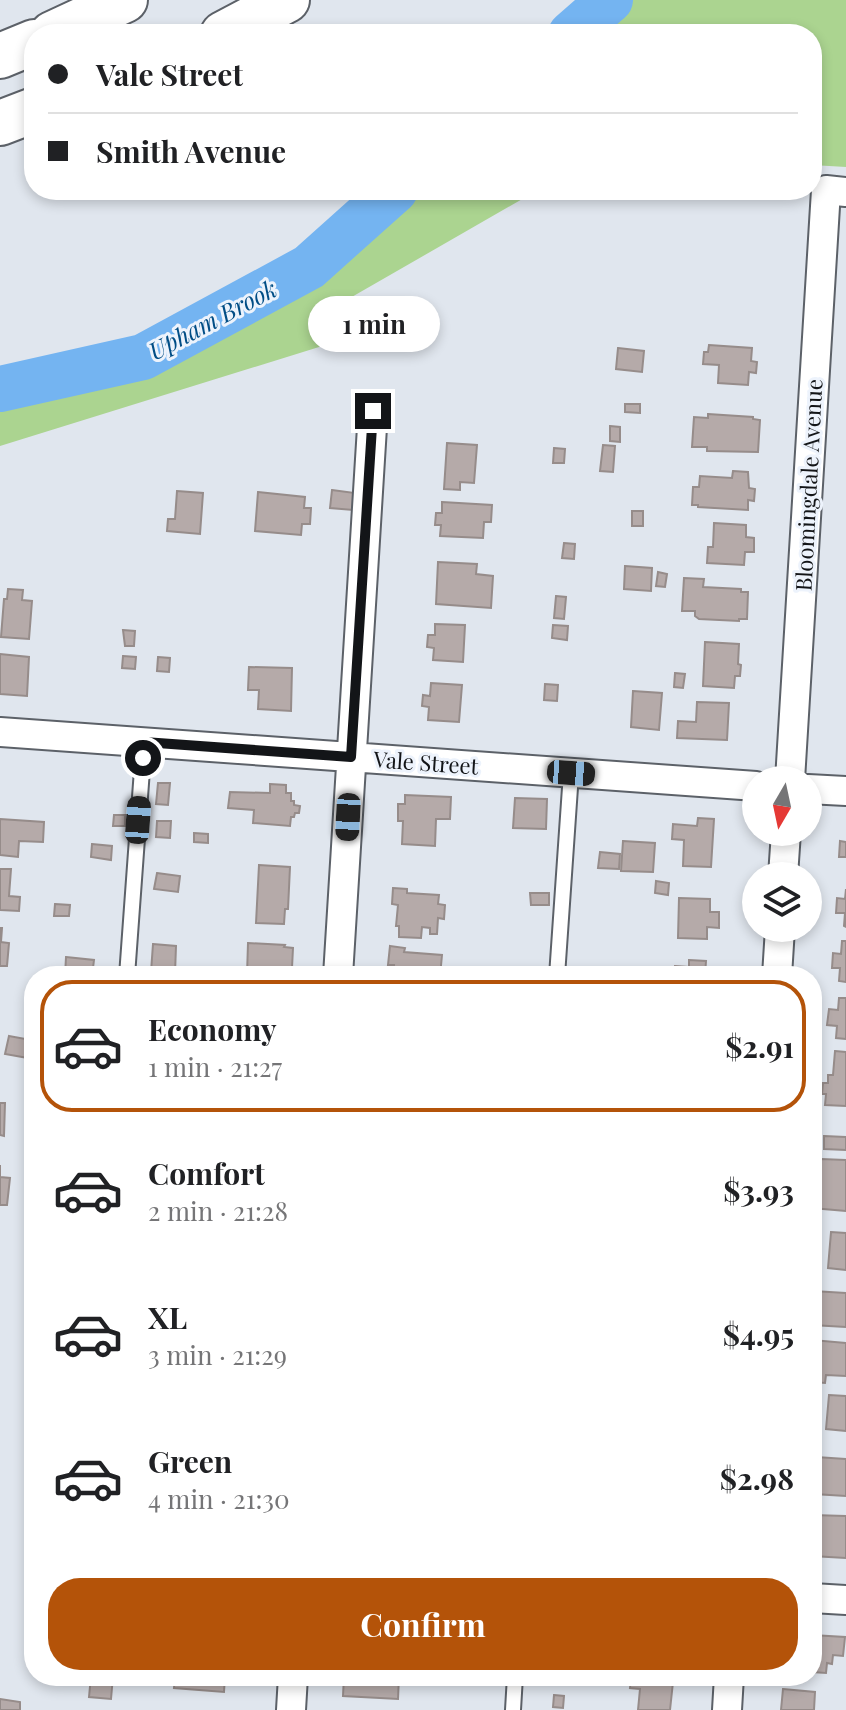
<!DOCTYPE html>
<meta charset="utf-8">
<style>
:root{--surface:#fff;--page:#f2f2f2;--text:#202124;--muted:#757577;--line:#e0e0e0;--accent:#b45309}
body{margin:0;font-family:"Playfair Display",serif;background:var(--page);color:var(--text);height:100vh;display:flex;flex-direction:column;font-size:30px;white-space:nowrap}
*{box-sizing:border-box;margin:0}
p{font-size:26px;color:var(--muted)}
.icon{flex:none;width:44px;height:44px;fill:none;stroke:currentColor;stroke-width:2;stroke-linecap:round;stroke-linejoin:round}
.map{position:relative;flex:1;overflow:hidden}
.drawer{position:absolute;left:24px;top:966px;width:798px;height:720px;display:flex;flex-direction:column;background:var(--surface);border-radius:32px;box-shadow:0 4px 12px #0003}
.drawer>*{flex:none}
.guide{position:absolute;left:24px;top:24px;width:798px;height:176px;border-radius:32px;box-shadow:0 4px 12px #0003;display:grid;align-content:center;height:176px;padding:0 24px;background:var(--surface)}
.needle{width:52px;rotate:189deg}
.tools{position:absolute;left:742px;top:766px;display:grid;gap:16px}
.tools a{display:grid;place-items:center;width:80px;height:80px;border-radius:50%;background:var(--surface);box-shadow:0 4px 12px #0003;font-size:40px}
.end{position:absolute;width:36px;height:36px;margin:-18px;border:10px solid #131518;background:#fff;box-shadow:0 0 0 4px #fff}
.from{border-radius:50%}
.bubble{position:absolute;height:56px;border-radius:28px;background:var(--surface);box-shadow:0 4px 12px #0003;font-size:26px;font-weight:700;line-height:56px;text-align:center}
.car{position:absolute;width:24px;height:48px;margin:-24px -12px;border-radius:10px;box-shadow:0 0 6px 2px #0007;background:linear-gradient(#222 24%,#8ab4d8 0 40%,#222 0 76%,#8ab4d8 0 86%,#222 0)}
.guide b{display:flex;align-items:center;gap:28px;height:76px;font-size:30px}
.guide b+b{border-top:2px solid var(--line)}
.guide i{width:20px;height:20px;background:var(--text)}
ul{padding:14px 0 0;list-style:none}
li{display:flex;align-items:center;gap:24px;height:132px;margin:0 16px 12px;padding:0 8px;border:4px solid transparent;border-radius:32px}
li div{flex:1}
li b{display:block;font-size:30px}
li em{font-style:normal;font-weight:700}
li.active{border-color:var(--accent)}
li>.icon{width:72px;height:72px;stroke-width:1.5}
.action{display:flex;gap:16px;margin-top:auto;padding:16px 24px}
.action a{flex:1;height:92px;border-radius:32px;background:var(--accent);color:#fff;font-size:32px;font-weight:700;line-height:92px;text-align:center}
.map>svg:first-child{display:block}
</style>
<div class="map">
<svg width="846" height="1710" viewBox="0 0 846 1710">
<rect width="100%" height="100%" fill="#e0e6ee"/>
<path fill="#abd490" d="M605,0H846V167L812,165V34H570Z
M383,190H538L350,298L348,338L0,446V398L120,351L194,345L306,268Z"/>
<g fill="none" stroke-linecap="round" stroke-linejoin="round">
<path stroke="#74b4f1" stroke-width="46" d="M571,34L610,0
M0,389L143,357L309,267L395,190"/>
</g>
<path fill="#b5aaa9" stroke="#968c8a" stroke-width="2" d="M709,345L752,348L751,361L757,362L756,373L749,372L748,385L718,383L719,365L703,364L704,352H708Z
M618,348L644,351L642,372L616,369Z
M625,404H640V413L625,412Z
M708,414L753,417V419L760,420L758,452L707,451V447H692L694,417L708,418Z
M610,426L620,427V442L610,441Z
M447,443L477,445L474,483L460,482V490L444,489Z
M603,445L615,446L613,472L600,471Z
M554,448L565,449L564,463H553Z
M733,471L748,472L749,488L755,489L754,501L748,500V510L698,507V505H692L693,487H699L700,476L732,478Z
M332,490L355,493L353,510L330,508Z
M177,491L203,493L200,534L167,531L168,519H175Z
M258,492L305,497L304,508H311L310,524H302L301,535L255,531Z
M442,502L492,505L491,522H484L483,538L440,536L441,525H435L436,513H442Z
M632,511H643V526H632Z
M714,523L746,525V537L754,538V552H745L744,565L707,563L708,547H713Z
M564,543L575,544L574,559L562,558Z
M438,562L477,564L476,574L493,576L491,608L436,604Z
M625,566L652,568L651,591L624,589Z
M658,572L667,574L665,587L656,586Z
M684,578L704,579L703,587L741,589V592H748L747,619H739V621L699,619L695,616V611H682Z
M8,589L23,590L22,600L32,601L29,639L1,637L4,599H7Z
M556,596L566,597L564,619L554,618Z
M435,624L465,625L463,662L433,660L434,648L427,647L428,635H435Z
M553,625L568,626L567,640L552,638Z
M123,630L135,631L134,646H125Z
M705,642L739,644L738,664L741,665L740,676H735L734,688L703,686Z
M0,654L29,657L27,696L0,694Z
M123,656L136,657L135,669L122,668Z
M158,657L170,658L169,672L157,671Z
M249,667L292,668L291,711L258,709L259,690H248Z
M675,673L685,674L683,688L674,687Z
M431,683L462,685L459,722L428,720L429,707L422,706L423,695L430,696Z
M545,684L558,685L557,701L544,700Z
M633,691L662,693L659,730L631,727Z
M697,702L729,703L727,740L677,738L678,721L696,722Z
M158,783H170L168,805L156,804Z
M270,784L286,785V793H291V801H294V805L300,806L299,813H295L294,817H291L290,826L253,823L254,810L228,808L230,792L270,793Z
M405,795L451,797L450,819H436L435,846L402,844L403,821H398V804H405Z
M515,798L547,799L546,829L513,828Z
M114,815H125V826H113Z
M698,818L714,819L711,867L683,866L684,840L672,839L673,824L697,826Z
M0,819L44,822L43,842L19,841L18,857L0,855Z
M157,821H171L170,838L156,837Z
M194,833L208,834V843L194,842Z
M623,841L655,843L653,872L621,871Z
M840,841L846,842V857H839Z
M92,844L112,846L111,860L91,857Z
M600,852L620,854L619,869L598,868Z
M259,865L290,867L288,909H285L284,924L256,923Z
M0,869H11L9,896L20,897L19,911L0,910Z
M157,873L180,876L178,892L154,889Z
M656,881L669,883L668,895L655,893Z
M393,888L407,889V893L439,895L438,904L445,905L444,919L438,918L437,934H430V928L422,927L421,938L399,937V926H396L398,905L392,904Z
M846,889V927L844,926L845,913H836L837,898L845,899Z
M530,893H549V905H531Z
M679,898L710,899V912H719V928L707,927V939L678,938Z
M55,904L70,905L69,916H54Z
M0,928H2L1,942L9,943L7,966H0Z
M842,941H846V982L839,981L840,968H832L833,953L841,954Z
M248,943L285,945L284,947L293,948L292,968L283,967V976L247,975Z
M153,944L176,946L175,974L151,972Z
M390,946L405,948L404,952L442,955L440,976H393L394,965H388Z
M66,957L94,960L92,976H65Z
M689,960L706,961L705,976H674L675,966L689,967Z
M839,998H846V1039L836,1038L837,1026L827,1025L829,1009L838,1010Z
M9,1036L31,1040L28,1058L5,1054Z
M835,1051L846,1052V1106L825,1105L826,1094H822L823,1083H828V1075H833Z
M0,1103H5L4,1136L0,1135Z
M824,1136L846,1137V1150L824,1149Z
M821,1159L846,1160V1211L812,1208V1188H820Z
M0,1165V1177L10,1178L7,1205H0Z
M831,1232L846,1233V1270L828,1268Z
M813,1291L846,1293V1327L812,1325Z
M812,1340L846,1343V1376L826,1375L825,1383L814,1382Z
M829,1395L846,1396V1431L826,1429Z
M816,1457L846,1459V1496L814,1494Z
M812,1515L846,1516V1558L812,1556Z
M812,1635L845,1637L843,1656L833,1655L832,1664L827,1663L826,1673L812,1672Z
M91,1676H113L111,1699L89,1697Z
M175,1676H225L224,1692L174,1688Z
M344,1676H399L398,1699L343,1696Z
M631,1678L673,1682L670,1710H638L640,1689L630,1688Z
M783,1689L815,1692L814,1710H781Z
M554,1695L564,1696L563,1708L553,1707Z
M0,1699L20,1702V1710H0Z"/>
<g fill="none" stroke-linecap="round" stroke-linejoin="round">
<defs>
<path id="lane" d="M127,976L144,742
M557,976L571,773
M513,1710L515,1676"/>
<path id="street" d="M0,732L756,786
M790,780L826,190L846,192
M808,789L846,791
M783,876L786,832
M338,976L373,411
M777,976L780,928
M812,1598L846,1600
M291,1710L293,1676
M727,1710L729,1676"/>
<path id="highway" d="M52,34L125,0
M223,34L287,0
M0,56L34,42
M0,123L34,110"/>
</defs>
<use href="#lane" stroke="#5c6168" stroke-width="18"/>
<use href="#street" stroke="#5c6168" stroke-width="32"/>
<use href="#highway" stroke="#5c6168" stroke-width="48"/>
<use href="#lane" stroke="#fff" stroke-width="14"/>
<use href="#street" stroke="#fff" stroke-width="28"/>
<use href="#highway" stroke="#fff" stroke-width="44"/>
</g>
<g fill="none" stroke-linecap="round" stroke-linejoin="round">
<path stroke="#131518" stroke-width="10" d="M143,758L144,742L351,757L373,411"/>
</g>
<g text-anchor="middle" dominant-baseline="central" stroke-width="6" stroke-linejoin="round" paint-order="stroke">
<g font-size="22" fill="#131518" stroke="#edf3fc">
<text transform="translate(808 485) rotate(-87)">Bloomingdale Avenue</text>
<text transform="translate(426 762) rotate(4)">Vale Street</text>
</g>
<g font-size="24" font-style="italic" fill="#014d85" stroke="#edf3fc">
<text transform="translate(212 319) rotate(-28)">Upham Brook</text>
</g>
</g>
</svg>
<div class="tools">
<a><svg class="needle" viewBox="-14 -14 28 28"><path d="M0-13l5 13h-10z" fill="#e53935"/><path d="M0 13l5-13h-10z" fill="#757577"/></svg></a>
<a><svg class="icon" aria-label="layers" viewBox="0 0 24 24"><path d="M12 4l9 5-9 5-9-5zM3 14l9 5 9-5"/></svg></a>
</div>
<i class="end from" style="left:143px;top:758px"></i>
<i class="end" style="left:373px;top:411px"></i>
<div class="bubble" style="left:308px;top:296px;width:132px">1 min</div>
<i class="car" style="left:571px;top:773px;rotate:94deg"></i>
<i class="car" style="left:348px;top:817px;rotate:183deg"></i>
<i class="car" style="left:138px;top:820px;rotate:4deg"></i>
<div class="guide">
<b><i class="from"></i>Vale Street</b>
<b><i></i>Smith Avenue</b>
</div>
<section class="drawer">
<ul>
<li class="active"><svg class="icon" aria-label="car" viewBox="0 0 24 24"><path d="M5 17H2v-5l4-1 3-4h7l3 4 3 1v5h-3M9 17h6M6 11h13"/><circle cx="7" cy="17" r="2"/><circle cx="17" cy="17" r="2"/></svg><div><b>Economy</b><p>1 min · 21:27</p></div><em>$2.91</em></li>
<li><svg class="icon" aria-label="car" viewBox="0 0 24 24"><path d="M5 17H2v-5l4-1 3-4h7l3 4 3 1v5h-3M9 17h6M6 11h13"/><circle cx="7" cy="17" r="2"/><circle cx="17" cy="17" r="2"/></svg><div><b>Comfort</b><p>2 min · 21:28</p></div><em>$3.93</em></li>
<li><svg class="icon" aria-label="car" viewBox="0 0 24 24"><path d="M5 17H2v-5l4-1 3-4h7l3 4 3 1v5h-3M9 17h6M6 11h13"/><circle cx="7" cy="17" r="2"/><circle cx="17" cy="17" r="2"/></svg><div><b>XL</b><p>3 min · 21:29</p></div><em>$4.95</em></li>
<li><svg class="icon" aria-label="car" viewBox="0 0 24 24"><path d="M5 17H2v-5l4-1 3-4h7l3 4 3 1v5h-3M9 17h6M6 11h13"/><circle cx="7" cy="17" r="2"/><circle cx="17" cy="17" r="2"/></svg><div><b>Green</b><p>4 min · 21:30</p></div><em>$2.98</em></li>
</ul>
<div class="action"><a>Confirm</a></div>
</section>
</div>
